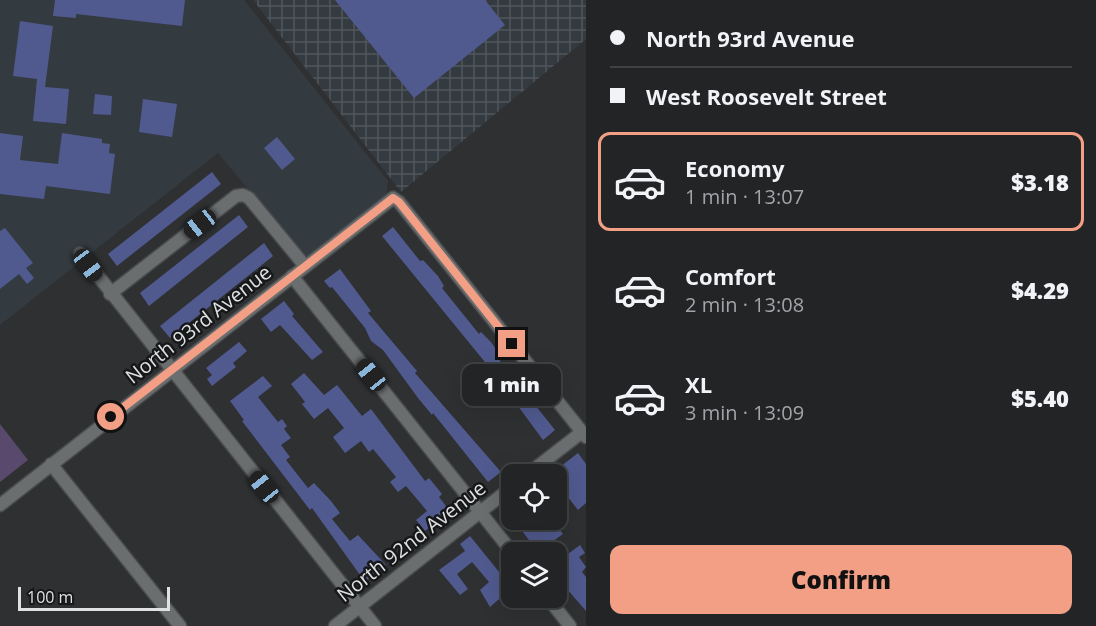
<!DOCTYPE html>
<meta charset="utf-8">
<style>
:root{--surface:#222426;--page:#2a2c2e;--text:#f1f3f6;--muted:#a2a4a7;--line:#3f4143;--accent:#f39f86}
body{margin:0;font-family:"Open Sans",sans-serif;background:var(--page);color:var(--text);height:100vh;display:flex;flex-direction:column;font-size:22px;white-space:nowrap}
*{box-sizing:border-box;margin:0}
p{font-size:20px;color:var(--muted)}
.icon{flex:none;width:33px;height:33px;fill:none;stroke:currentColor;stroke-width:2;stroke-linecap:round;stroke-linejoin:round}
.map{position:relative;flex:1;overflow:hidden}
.sheet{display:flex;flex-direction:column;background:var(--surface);width:510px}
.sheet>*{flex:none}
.hud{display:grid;align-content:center;height:132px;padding:0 24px;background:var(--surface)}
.controls{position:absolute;left:501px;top:464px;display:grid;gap:12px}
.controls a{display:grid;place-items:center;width:66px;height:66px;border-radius:12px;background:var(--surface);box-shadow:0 6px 24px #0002,0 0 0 2px var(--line);font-size:30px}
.scale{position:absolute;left:18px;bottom:15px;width:152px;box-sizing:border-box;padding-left:6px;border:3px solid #dfe1e2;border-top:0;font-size:16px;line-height:21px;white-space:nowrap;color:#dfe1e2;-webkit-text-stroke:4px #171819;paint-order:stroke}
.end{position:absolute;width:27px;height:27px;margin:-14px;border:8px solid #f39f86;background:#111;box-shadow:0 0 0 3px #111}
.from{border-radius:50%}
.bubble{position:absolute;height:42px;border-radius:12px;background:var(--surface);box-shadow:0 6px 24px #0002,0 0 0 2px var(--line);font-size:20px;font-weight:800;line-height:42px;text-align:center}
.car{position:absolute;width:18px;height:36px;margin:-18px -9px;border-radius:8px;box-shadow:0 0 4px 2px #0007;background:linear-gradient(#222 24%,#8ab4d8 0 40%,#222 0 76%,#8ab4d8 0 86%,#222 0)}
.hud b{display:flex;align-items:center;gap:21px;height:57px;font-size:22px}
.hud b+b{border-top:2px solid var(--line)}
.hud i{width:15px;height:15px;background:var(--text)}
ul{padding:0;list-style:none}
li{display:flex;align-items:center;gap:18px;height:99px;margin:0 12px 9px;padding:0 12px;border:3px solid transparent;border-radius:12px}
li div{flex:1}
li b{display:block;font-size:22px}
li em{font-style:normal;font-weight:800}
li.current{border-color:var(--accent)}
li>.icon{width:54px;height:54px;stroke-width:1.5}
.button{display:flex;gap:12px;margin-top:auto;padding:12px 24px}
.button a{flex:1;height:69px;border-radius:12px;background:var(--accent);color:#111;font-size:24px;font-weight:800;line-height:69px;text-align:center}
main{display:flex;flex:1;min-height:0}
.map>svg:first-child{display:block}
</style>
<main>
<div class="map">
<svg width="586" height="626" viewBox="0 0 586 626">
<defs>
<pattern id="industrial-grid" width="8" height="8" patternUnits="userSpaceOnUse" patternTransform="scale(1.5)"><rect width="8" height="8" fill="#333a40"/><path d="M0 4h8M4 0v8" fill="none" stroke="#50565b"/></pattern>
</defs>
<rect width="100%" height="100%" fill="#2e3032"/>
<path fill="#333a40" d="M0,0H244L388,181L386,196L307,260L218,153L0,325Z"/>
<path fill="url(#industrial-grid)" d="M253,0H586V39L401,192Z"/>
<path fill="#59496c" d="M0,424L28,460L0,482Z"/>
<path fill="#505a8f" d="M55,0H185L182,26L76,14V18L53,16Z
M335,0H485L505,25L414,98Z
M20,21L53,26L45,87L69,89L66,124L33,121L37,79L13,76Z
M95,94L112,96L111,115L93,114Z
M143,99L177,104L172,137L139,132Z
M0,133L23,136L20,160L58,164L62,133L102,139V143L110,144L109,153L115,154L110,194L46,186L44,199L0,194Z
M277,137L295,159L282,170L264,148Z
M212,172L221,184L117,266L108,254Z
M239,215L248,227L149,306L140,293Z
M393,227L420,261L423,260L438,276L444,286L442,288L479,334L481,332L491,342L499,354L496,356L555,430L543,440L493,372L382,236Z
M5,228L33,263L26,268L34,278L27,284L19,274L0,289V231Z
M264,243L273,256L170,338L160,326Z
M340,269L371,311L368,313L417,371L415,373L501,472L488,482L433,413L432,415L418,398L383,350L371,341L365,328L332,287L330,288L324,281Z
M284,301L294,314L292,316L323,352L312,360L280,325L271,332L261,319Z
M239,342L247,351L233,363L236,367L212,386L207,379L212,375L206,368Z
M304,373L324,395L337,385L362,416L371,409L425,481L429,478L442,494L439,497L450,511L425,531L416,520L427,511L406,486L398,492L390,482L396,477L373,449L369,452L361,441L345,453L333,437L344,428L328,408L314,419L302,404L305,402L291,384Z
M263,376L272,386L258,397L278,422L282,419L287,426L284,429L291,438L281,445L290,457L286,460L308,488L314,483L331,501L340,513L332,519L350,541L358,535L386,565L365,582L312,508L310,510L242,421L244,420L230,401Z
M578,453L586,464V503L578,510L556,482V470Z
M513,519H550L563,534L538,552Z
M470,536L512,588L490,607L480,590L489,582L472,562L457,574L468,589L460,595L439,570L465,551L460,544Z
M580,545L585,553L579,557L586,567L582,572L586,577V611L566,588L568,586L556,571V563Z"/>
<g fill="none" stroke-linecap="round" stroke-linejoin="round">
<defs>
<path id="street" d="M80,253L375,626
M292,276L512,552
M110,294L236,196L243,195L249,198L305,266
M51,464L180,626
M528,474L582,432
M0,505L393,198L399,202L586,437
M547,597L570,626
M335,626L512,487"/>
</defs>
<use href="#street" stroke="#4a4c4e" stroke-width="15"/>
<use href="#street" stroke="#6b6e6f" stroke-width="12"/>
</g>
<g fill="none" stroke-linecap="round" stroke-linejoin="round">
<path stroke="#f39f86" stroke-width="8" d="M111,417L393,198L399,202L512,344"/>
</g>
<g text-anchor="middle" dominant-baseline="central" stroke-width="5" stroke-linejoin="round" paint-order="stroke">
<g font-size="20" fill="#dfe1e2" stroke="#171819">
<text transform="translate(198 324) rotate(-38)">North 93rd Avenue</text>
<text transform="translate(411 541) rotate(-38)">North 92nd Avenue</text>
</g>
</g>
</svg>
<div class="controls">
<a><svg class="icon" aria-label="locate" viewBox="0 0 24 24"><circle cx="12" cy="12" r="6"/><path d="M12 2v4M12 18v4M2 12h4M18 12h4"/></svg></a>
<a><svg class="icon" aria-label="layers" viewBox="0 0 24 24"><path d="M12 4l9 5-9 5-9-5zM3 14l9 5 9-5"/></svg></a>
</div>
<div class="scale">100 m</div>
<i class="end from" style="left:111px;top:417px"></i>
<i class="end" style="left:512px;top:344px"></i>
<div class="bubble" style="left:462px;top:364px;width:99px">1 min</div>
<i class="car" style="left:200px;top:224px;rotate:232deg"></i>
<i class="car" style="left:88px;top:265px;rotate:143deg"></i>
<i class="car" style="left:371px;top:375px;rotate:321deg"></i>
<i class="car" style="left:264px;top:487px;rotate:321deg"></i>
</div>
<section class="sheet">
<div class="hud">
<b><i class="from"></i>North 93rd Avenue</b>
<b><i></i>West Roosevelt Street</b>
</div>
<ul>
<li class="current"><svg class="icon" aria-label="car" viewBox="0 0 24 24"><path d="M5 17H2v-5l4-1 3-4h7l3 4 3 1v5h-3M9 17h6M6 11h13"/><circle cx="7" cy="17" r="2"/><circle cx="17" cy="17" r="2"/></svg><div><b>Economy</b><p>1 min · 13:07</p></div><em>$3.18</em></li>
<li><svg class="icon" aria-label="car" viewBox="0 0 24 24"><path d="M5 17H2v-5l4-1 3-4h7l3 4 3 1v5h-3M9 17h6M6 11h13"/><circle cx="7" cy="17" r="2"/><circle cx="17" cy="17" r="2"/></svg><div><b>Comfort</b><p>2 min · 13:08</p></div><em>$4.29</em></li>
<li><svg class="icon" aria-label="car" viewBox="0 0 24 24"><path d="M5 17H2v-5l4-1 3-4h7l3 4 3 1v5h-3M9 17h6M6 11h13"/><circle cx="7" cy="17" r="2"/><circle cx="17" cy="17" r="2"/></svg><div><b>XL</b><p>3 min · 13:09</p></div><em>$5.40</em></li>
</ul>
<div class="button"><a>Confirm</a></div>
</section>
</main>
